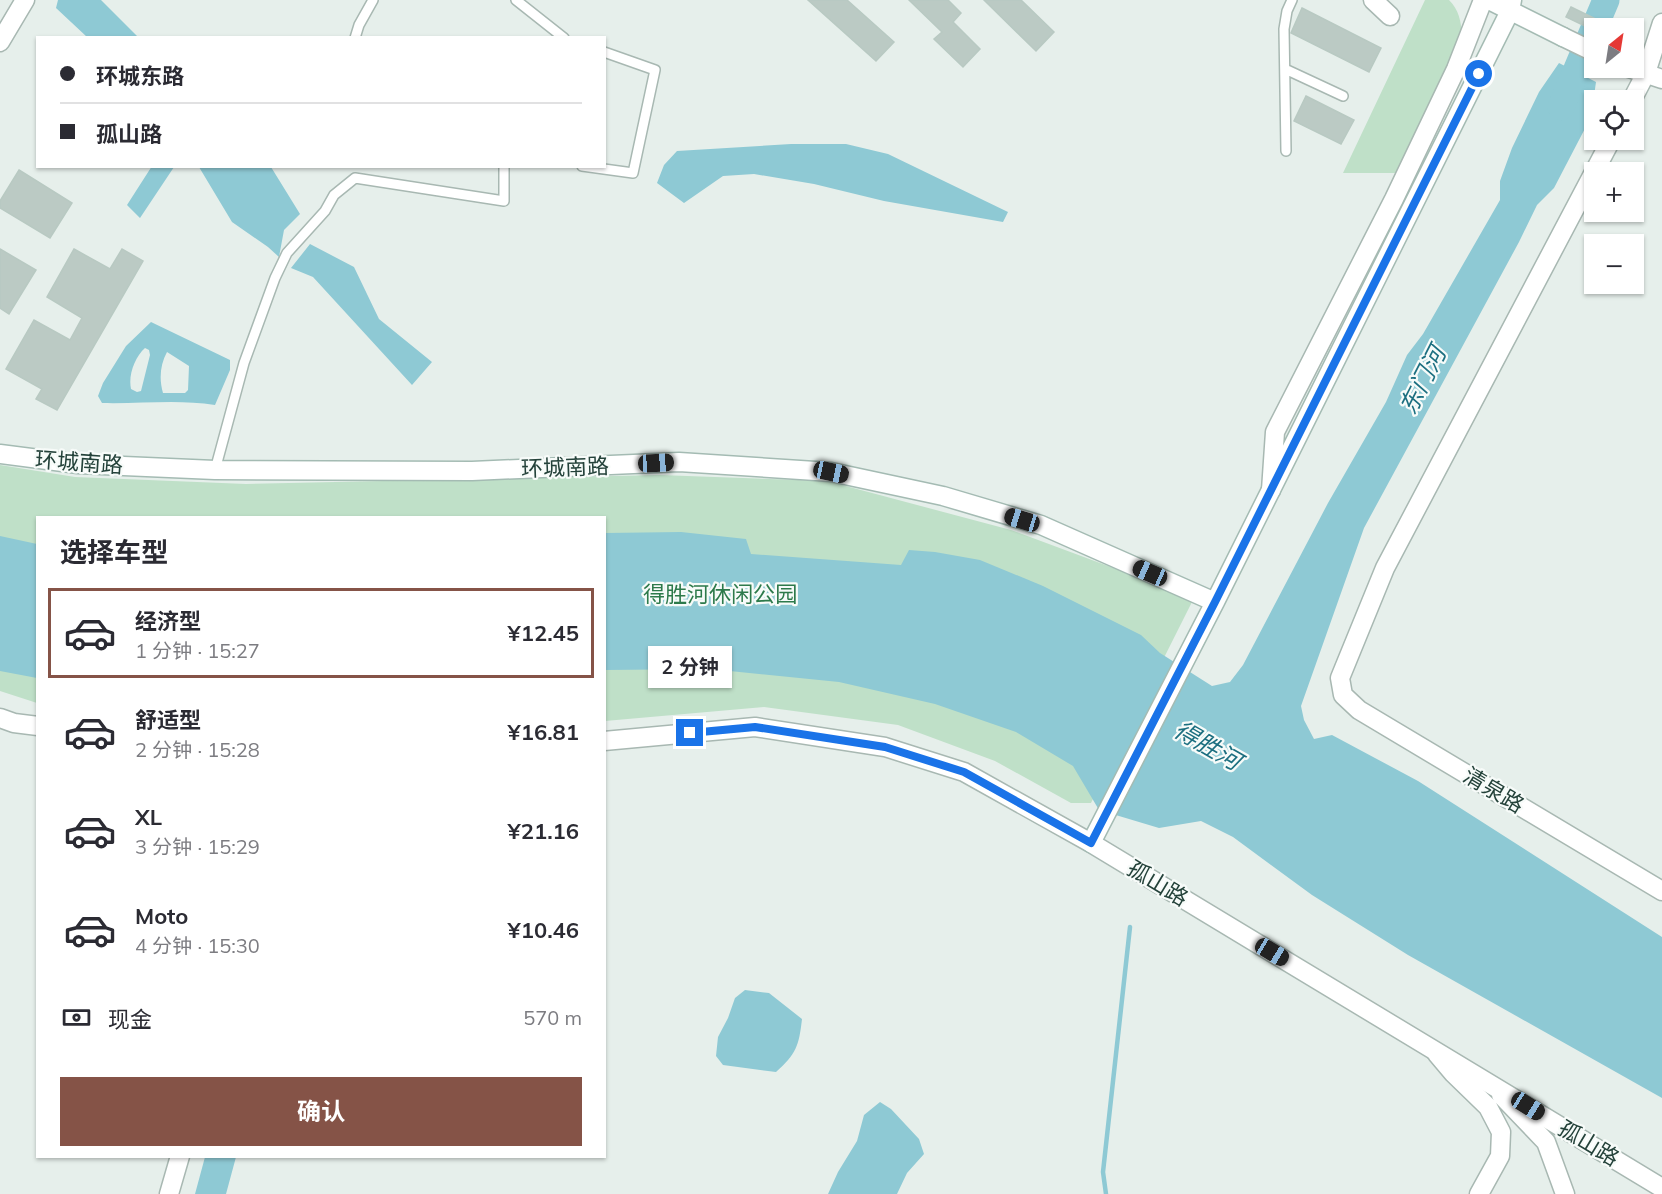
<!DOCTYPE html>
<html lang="zh">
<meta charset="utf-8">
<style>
:root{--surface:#fff;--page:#f7f7f7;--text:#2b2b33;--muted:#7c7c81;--line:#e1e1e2;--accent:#855347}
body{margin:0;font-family:Mulish,"Noto Sans SC",sans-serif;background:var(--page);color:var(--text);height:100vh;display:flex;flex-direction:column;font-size:22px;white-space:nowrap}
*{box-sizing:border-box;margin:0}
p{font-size:20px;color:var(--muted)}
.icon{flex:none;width:33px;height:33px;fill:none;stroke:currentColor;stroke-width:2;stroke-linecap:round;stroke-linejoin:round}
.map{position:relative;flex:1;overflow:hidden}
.panel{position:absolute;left:36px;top:516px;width:570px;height:642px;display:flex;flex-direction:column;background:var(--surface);border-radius:0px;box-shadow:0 2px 4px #0004}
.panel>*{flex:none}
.banner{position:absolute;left:36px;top:36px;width:570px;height:132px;border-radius:0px;box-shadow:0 2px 4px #0004;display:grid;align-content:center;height:132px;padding:0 24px;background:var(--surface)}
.needle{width:39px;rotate:30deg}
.fabs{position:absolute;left:1584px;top:18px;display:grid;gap:12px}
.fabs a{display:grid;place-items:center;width:60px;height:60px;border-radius:0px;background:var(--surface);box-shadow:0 2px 4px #0004;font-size:30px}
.end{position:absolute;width:27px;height:27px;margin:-14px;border:8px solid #1a73e8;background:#fff;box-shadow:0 0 0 3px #fff}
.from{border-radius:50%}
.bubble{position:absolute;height:42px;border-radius:0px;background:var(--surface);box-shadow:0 2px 4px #0004;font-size:20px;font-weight:700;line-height:42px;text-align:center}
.car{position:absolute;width:18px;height:36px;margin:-18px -9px;border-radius:8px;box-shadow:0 0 4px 2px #0007;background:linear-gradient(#222 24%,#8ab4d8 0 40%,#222 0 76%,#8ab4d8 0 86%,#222 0)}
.banner b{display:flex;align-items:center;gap:21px;height:57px;font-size:22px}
.banner b+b{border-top:2px solid var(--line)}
.banner i{width:15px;height:15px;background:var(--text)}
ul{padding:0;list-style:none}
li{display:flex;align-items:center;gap:18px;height:90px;margin:0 12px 9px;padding:0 12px;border:3px solid transparent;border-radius:0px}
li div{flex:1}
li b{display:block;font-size:22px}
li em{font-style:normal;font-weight:700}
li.selected{border-color:var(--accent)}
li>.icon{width:54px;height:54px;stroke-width:1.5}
h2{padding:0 24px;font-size:27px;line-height:72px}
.pay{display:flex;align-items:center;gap:15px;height:66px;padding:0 24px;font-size:22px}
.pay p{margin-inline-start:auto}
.primary-button{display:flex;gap:12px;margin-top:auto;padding:12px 24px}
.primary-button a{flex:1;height:69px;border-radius:0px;background:var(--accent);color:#fff;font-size:24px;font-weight:700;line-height:69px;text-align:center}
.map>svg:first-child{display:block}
</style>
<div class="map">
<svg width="1662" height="1194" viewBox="0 0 1662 1194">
<rect width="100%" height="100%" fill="#e6efeb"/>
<path fill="#bfe0c8" d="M1425,0H1449C1459,10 1461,21 1462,35L1396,173H1343Z
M0,465L75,477L246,484L659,475L827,481L1011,530L1194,598L1091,803H1071L995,761L898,725L764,707L605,721L604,518H38L37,703L0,691Z"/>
<path fill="#8ec9d4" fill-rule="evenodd" d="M58,0H101L138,37H87L56,8Z
M1559,63L1596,82L1591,117L1554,188L1537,205L1519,242L1364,528L1301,706L1304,720L1314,739L1332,735L1418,781L1662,937V1098L1408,955L1312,895L1233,837L1201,821L1159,828L1099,810L1073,766L1016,732L935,704L839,682L710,669L605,670V533L681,532L746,539L751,554L901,565L909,550L935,552L980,560L1043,586L1141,635L1160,653L1212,686L1230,682L1243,665L1328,503L1386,402L1407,355L1423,334L1500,200V181L1512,148L1539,92Z
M791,144H846L888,154L1008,212L1003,222L884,201L814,184L754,174L723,176L684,203L657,183L664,165L677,151Z
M152,166L174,167L140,218L127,205Z
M199,167H271L300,214L284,230L279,257L268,247L232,222Z
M310,244L354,267L379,319L432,362L412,385L313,277L291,268Z
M151,322L230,360V370L215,405C178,399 140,404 102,403L98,396L103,383L126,346ZM145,348L149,350L150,355L141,391L137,392L131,389C128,375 135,357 145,348ZM167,352L189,366L188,390L185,393H163C159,379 160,365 167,352Z
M0,536L37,544V678L0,671Z
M745,990L769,993L802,1019C799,1046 796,1054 776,1072L723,1065L716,1056L718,1037L728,1018L735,998Z
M880,1102L891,1109L919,1139L924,1154L907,1173L897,1194H828L838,1172L857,1141L864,1115Z
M205,1157H236L226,1194H195Z"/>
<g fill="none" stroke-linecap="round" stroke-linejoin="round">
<path stroke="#8ec9d4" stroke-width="4.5" d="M1106,1194L1103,1172L1130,927"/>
<path stroke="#8ec9d4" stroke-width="27" d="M1561,107L1606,0"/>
</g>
<path fill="#bbcac4" stroke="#b8c9c2" stroke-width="1.5" d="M808,0H847L894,42L876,61Z
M909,0H948L961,13L953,22L980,49L963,67L934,39L942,32Z
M984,0H1021L1054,32L1036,51Z
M1571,7L1614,28H1589L1566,17Z
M1302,8L1381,48L1369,72L1291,33Z
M1306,96L1354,120L1341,144L1294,121Z
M19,170L72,203L50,238L0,208V201Z
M0,249L36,270L9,314L0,308Z
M74,249L110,269L122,249L143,261L57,410L36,399L42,389L6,369L34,320L70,340L82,318L47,297Z"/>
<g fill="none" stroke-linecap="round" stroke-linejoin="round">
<defs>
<path id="service" d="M516,0L564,38
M355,38L359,25L373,0
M1285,69L1343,96
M1286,151L1284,29L1287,11L1292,0
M582,166L633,173L655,70L604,52
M215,470L244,363L275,278L287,253L325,211L334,195L355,178L504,201V166"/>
<path id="minor" d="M1373,0L1390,16
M0,42L25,0
M1632,100L1646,73L1662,23
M1611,140L1385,568L1340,678L1343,695L1359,710L1662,891
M1271,490L1275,432L1394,199L1456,69L1483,0
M1437,1054L1453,1073L1488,1107L1501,1132L1500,1156L1479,1194
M1501,1095L1546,1142L1565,1194
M169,1194L180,1156"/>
<path id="tertiary" d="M1563,37L1594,52
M1629,68L1662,79
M0,718L14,723L38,726
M604,741L755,727L885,747L964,772L1091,843L1662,1188"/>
<path id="secondary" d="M1489,0L1563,37
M0,454L78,464L215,470L472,471L679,462L831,472L943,496L1041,525L1215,602
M1091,843L1215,602L1510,11L1512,0"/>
</defs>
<use href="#service" stroke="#a8b8b2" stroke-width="12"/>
<use href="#minor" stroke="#a8b8b2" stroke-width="21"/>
<use href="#tertiary" stroke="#a8b8b2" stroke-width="21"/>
<use href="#secondary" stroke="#a4bbb3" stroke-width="21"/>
<use href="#service" stroke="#fff" stroke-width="9"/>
<use href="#minor" stroke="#fff" stroke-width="18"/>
<use href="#tertiary" stroke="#fff" stroke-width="18"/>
<use href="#secondary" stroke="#fff" stroke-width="18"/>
</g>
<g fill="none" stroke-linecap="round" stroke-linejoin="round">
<path stroke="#1a73e8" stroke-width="8" d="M690,733L755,727L885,747L964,772L1091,843L1215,602L1479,74"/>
</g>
<g text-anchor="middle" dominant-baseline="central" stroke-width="4.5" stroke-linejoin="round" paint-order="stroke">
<g font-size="22" fill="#24423a" stroke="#f7fbf9">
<text transform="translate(79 462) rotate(4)">环城南路</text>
<text transform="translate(565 467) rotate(-2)">环城南路</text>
<text transform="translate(1494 790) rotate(31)">清泉路</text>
<text transform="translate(1158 883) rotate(31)">孤山路</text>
<text transform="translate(1589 1143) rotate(31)">孤山路</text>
</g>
<g font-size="22" fill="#2d7a4b" stroke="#f7fbf9">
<text x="720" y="594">得胜河休闲公园</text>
</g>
<g font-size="24" font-style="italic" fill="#1c6f80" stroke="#f7fbf9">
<text transform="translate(1422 380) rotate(-63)">东门河</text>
<text transform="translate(1208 745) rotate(30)">得胜河</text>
</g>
</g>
</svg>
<div class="fabs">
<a><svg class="needle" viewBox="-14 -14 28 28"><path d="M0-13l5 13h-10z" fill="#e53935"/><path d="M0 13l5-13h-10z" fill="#7c7c81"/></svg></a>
<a><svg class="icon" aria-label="locate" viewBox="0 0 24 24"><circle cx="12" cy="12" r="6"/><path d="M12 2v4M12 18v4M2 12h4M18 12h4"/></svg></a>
<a>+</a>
<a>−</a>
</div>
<i class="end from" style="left:1479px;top:74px"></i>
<i class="end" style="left:690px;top:733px"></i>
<div class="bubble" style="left:648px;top:646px;width:84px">2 分钟</div>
<i class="car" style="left:656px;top:463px;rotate:87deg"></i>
<i class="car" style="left:831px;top:472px;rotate:102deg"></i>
<i class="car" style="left:1022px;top:520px;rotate:287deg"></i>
<i class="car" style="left:1150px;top:573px;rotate:294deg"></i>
<i class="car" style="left:1272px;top:952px;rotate:121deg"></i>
<i class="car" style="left:1528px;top:1106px;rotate:122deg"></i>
<div class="banner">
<b><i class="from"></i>环城东路</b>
<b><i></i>孤山路</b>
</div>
<section class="panel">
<h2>选择车型</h2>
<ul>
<li class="selected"><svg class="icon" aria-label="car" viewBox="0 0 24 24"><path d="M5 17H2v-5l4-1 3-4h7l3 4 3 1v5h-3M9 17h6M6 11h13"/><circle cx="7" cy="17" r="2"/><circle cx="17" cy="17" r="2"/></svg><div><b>经济型</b><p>1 分钟 · 15:27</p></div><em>¥12.45</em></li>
<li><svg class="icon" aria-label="car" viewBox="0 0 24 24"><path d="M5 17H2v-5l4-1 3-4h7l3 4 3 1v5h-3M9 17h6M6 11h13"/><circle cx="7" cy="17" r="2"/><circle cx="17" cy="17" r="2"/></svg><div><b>舒适型</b><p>2 分钟 · 15:28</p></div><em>¥16.81</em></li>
<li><svg class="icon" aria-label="car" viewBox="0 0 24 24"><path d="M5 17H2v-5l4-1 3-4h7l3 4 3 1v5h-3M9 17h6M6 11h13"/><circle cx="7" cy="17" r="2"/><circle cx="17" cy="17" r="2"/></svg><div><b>XL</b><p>3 分钟 · 15:29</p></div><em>¥21.16</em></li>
<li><svg class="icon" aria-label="car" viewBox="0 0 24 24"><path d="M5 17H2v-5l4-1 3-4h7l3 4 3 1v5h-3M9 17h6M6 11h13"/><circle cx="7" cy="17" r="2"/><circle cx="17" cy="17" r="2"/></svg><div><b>Moto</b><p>4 分钟 · 15:30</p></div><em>¥10.46</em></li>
</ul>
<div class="pay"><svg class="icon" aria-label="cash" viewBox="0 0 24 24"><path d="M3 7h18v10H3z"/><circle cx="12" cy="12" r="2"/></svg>现金<p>570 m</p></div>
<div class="primary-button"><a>确认</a></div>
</section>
</div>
